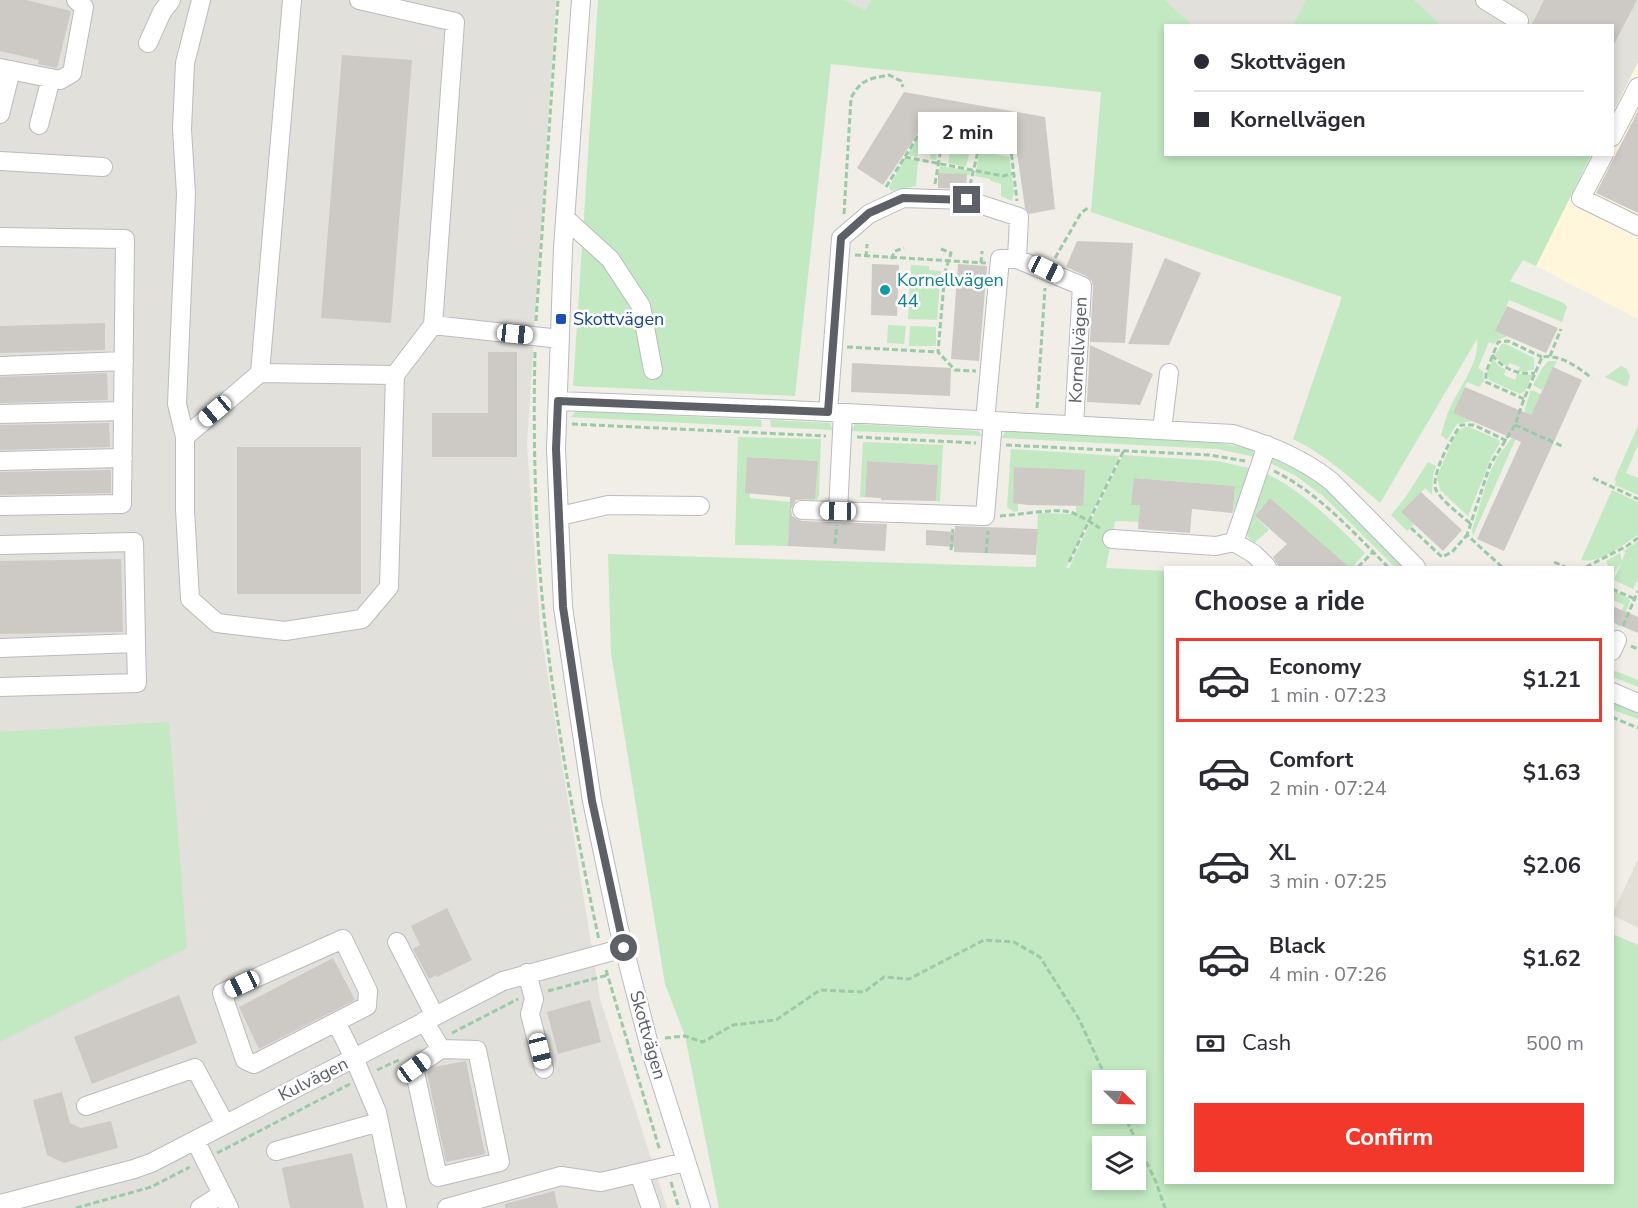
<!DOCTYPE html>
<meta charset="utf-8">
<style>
:root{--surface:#fff;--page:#f7f7f7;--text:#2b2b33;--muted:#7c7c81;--line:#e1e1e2;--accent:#f1382a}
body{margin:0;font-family:"Nunito Sans",sans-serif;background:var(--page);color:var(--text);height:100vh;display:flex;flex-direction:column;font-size:22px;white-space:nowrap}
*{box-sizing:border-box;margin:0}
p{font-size:20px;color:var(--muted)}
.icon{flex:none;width:33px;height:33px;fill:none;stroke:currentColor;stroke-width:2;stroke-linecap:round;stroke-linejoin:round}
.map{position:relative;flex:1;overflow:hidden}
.side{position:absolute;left:1164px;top:566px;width:450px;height:618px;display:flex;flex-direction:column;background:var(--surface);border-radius:0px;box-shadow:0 3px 9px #0003}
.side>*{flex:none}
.hud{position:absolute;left:1164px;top:24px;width:450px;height:132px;border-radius:0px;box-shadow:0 3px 9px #0003;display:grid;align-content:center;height:132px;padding:0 30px;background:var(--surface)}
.needle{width:39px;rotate:113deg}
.controls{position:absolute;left:1092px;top:1070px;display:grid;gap:12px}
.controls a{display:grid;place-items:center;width:54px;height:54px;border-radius:0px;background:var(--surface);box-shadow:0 3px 9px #0003;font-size:30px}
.end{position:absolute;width:27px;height:27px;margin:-14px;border:8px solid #5d6167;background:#fff;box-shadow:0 0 0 3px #fff}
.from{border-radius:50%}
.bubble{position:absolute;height:42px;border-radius:0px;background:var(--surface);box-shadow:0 3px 9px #0003;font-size:20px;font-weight:700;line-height:42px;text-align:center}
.car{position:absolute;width:18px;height:36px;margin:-18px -9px;border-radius:8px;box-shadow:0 0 4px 2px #0007;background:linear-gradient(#fff 24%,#345 0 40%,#fff 0 76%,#345 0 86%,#fff 0)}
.hud b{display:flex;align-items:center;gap:21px;height:57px;font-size:22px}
.hud b+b{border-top:2px solid var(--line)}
.hud i{width:15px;height:15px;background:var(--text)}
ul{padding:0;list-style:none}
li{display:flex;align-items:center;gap:18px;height:84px;margin:0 12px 9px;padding:0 18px;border:3px solid transparent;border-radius:0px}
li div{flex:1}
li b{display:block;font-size:22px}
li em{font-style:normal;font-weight:700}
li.active{border-color:var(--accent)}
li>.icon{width:54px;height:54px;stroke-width:1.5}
h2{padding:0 30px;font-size:27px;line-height:72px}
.pay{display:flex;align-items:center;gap:15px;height:66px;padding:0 30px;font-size:22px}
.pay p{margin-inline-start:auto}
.cta{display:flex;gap:12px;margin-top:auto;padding:12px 30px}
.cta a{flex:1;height:69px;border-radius:0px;background:var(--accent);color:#fff;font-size:24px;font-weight:700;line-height:69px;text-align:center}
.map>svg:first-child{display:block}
</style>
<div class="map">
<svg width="1638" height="1208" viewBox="0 0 1638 1208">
<rect width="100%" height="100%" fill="#f0eee6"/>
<path fill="#fff6dc" d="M1638,62V319L1536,266L1591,155L1612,154L1613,112Z"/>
<path fill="#e1e0da" d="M0,0H556L527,444L540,627L600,999L667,1208H0Z
M844,0H871L865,10Z
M1165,0H1306L1293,26L1192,25Z
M1414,0H1638V62L1613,112L1612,26L1441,25Z"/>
<path fill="#e2e0d6" d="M1638,859V928L1612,915Z"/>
<path fill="#c2e9c1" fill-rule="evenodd" d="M598,0H844L865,10L871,0H1165L1192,25L1166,26V154L1591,155L1536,266L1523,260L1510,281L1564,303L1567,307L1562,322L1509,300L1496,331L1508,336L1497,340L1494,344L1489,342L1478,368L1483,371L1484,381L1479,387L1467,382L1454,413L1473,421L1457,424L1447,440L1441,435C1444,426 1446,416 1450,408C1459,387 1480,363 1477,339L1380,503C1352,479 1326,455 1293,439L1342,297L1091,212L1101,92L831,64L795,396L573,386Z
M1306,0H1414L1441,25H1293Z
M917,138L939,143L936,160L930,159L931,149L920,146L917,157L907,155Z
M951,147L970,150L966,167L948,163Z
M980,151L1009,157L1014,191L1012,201L1001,196V184L991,181L990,179L975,176Z
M905,158L918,161L916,186L891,191L889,187Z
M940,166L971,171L970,175L938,173Z
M911,265L929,266V270L941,271L937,320L908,319Z
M888,325L906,326L904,344L887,343Z
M910,326L936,327V346H909Z
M1502,344H1506L1534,358V369C1529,371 1524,372 1518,371L1520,367L1510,363L1508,366L1502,364L1495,355Z
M1493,359L1499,366L1506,370L1504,375L1515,380L1517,374L1533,375L1525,391L1520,394L1489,380L1487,372Z
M1548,361H1557L1542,390L1533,385L1541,370Z
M1621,366L1627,369L1630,376L1627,387L1605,377Z
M1531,390L1541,394L1529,419H1524L1525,408Z
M576,411L761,420L762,427L571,417Z
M770,420L830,423L833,430L771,427Z
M855,424L978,431L983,436L851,431Z
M1638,426V445L1626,473L1638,478V495L1615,485L1616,481L1614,480Z
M1465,427H1469L1499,440L1500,443L1491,458L1468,516L1440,490L1437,477L1453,439L1458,431Z
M1519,429L1517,436L1473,536L1472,530L1490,472L1498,456Z
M1006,431L1219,443L1253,449L1255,457L1217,449L1001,438Z
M738,437L821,439L819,495L818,499L809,501L810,496H815L817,461L747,457L750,498L790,502L788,546L735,545Z
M863,442L943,445L940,502L936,501L937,465L867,461L865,497H860Z
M1011,449L1119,456L1066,568H1069L1123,455L1217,461L1249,468L1251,471L1233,513L1235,486L1134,478L1132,504L1158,507L1150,522L1115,521L1106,568L1165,571L1166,1182H1612L1613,934L1638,945V1208H719L685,1036L665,984L611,653L608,554L1036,567L1038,513L1076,514V506H1083L1073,470L1015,467L1013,502L1018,503V511L1014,512L1007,507ZM1102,1080H1136V1113H1102ZM1102,1146H1136V1179H1102Z
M1271,456C1326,479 1364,526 1404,567H1395L1323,496L1296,476L1268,462Z
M1428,462L1436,466L1433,475L1432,495L1425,488L1402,512L1414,524L1407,531L1391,515L1405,498Z
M1265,473C1304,491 1334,523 1365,553L1352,567H1348L1270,498L1255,516L1269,530L1254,543L1243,532Z
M1612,490L1638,502V535C1622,545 1601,564 1581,560Z
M1638,541V579L1633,589L1614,580L1621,563L1613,574L1612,567H1609L1606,561L1620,553L1622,561L1625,553L1624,551Z
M1613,590L1628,598L1630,601L1620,627L1616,624L1624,605L1613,600Z
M1613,670L1638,680V687L1613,677Z
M1613,702L1638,713V719L1613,710Z
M169,722L187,948L0,1042V732Z"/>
<path fill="#cdcac5" d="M0,0H26L71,11L57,68L38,64L39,60L0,51Z
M1544,0H1637L1612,48V26H1531Z
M342,55L412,60L391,323L321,318Z
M904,92L1045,117L1055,209L1029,214L1025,208L1016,146L921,129L883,185L857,168Z
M1638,111V213L1596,193Z
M938,173L967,174L966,189L938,188Z
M1077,241L1133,243L1125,343L1090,342L1093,287L1092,281L1086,276L1066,267Z
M1165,258L1201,273L1169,345L1128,344Z
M872,264L899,265L897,316L871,315Z
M958,264L987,266L979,361L951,359Z
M1507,306L1558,328L1546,353L1495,331Z
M105,323V350L0,353V326Z
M1090,345L1153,374L1140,405L1087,402Z
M488,352H517V457H432V413H488Z
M852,363L951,368L950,396L851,392Z
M1553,367L1582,380L1504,551L1477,539L1521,442L1453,413L1465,387L1531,415Z
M107,373L108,400L0,403V377Z
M109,423L110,447L0,450V425Z
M237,447H361V594H237Z
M747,457L818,461L815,499L796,500L791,509L792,516L802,521L887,524L885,551L788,546L790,497L745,493Z
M867,461L938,465L936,501L881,500V498L865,497Z
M1014,467L1085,470L1083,506L1028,505L1013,503Z
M111,470V493L0,495V472Z
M1134,478L1235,486L1233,510L1232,513L1192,509L1190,533L1138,529L1140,505H1131Z
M1421,492L1462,530L1443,551L1401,512Z
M1270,498L1349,567H1279L1273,557L1287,544L1255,516Z
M955,526L1038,529L1036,555L954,552V547L926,545V530L955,532Z
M121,559L123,632L0,634V561Z
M1612,606L1638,617V633L1612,622Z
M447,908L472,960L437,977L436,975L429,979L413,949L420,945L411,926Z
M333,958L355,1000L259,1049L239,1007Z
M179,995L197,1043L92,1084L74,1037Z
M590,1000L601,1042L558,1054L547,1012Z
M466,1061L485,1154L446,1162L427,1073L434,1067Z
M62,1092L70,1123L81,1128L111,1121L118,1148L64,1163L47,1155L33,1100Z
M352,1153L364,1208H290L282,1168Z
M554,1191L558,1208H505V1204Z"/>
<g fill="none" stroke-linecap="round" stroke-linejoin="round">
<defs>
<path id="minor" d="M292,0L260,373L395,375L433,325L455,22L359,0
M581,0L563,248L556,449L563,607L592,801L619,929L650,1048L701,1208
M1485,0L1519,21
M148,43L162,12L171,0
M0,68L60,80L72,73L84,7L76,0
M0,114L11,70
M39,125L51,78
M1612,137L1638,87
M1604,154L1581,198L1638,226
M0,161L103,167
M565,218L610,259L641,306L653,370
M0,237L125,239L122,504L0,506
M433,325L560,339
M0,366L124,361
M260,373L185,437V510L190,599L217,623L285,631L362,619L389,587L395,375
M558,401L791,410L1233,434C1269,445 1302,458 1331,481L1416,567
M828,412L841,238L869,214L903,198L967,200L1019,217L1017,259L1082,286L1074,425
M843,413L838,511L985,516L993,421
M0,414L123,411
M985,421L1000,259H1017
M1162,430L1169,373
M185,437L177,404L186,194L182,129L185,63L201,0
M1267,445L1234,542L1254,554L1267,567
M0,461L123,458
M802,510L838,511
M560,516L608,505L700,506
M1112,539L1216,546L1234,542
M0,545L134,542L136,643L0,648
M1612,651L1617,640
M0,687L137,683L136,643
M1612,692L1638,703
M397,942L435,1016
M527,973L534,999L530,1014L544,1069
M424,1021L441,1049L477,1050L500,1162L438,1177L414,1068L441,1049
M336,1022L254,1064L245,1060L222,993L343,939L368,991L367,1006L336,1022L354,1058L377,1112L397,1208
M86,1106L195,1068L225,1124
M195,1140L229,1208
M276,1151L379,1122
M639,1173L651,1208
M0,1204L134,1169L151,1163L503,981L624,948
M200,1208L222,1194
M447,1208L561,1176L601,1182L685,1162"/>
</defs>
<use href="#minor" stroke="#b8bbc0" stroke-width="20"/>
<path stroke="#9acaa7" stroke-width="3" stroke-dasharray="6 3" stroke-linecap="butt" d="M905,157L1003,176L1014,173
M935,184L943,136
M970,185L980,143
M886,187L921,131L1011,150L1017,201
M844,214L851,98C861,79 869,79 889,75L901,81L903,87
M941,249L951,253L945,272L938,352L955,370L976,371
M855,255L986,263
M866,257L867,244
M1055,258L1081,213L1089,207
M891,259L895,251L904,248
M981,263L982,251
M536,321L558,0
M847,347L938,352
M535,352C533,440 535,529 544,616C556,725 576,833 599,940
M1492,355C1504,369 1517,375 1535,373
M1550,356L1561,329
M1524,399L1486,382V372L1498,342L1508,341L1542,357
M1037,408L1045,288
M572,424L826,436
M1515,425L1562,446
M857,437L976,443
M1006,445L1210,455L1245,461
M1274,471C1319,493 1353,532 1388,567
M1593,478L1638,499
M1000,516C1020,515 1052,508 1070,512C1080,515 1091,523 1100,528
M1470,523C1461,516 1441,500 1436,490C1430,476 1452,436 1461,425H1474L1507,441
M1411,528L1442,557L1452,552L1467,535
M835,544L837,525
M951,550L953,529
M986,553L988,531
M1069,562L1124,450
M1554,562L1565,567
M1358,567L1373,552
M1502,567L1467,535L1490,465L1515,425L1524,399L1542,357C1561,354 1577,367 1592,378
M1586,567L1627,546L1638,538
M1612,589L1635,599
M1623,626L1638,591
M1631,646L1638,649
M1612,717L1638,728
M606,970L660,1151
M548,991L608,975
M452,1033L518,999
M665,1038L685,1036L703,1042L733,1025L776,1020L820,990L864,992L884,977L909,979L984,940L1014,942L1040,957L1079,1019L1107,1080
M377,1070L401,1059
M1123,1113L1156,1182L1165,1208
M217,1153L350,1084
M671,1182L679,1208
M76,1208L151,1187L190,1167"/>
<use href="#minor" stroke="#fff" stroke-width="18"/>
</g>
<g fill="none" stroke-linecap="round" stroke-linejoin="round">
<path stroke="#5d6167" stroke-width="8" d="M624,948L592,801L563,607L556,449L558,401L828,412L841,238L869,213L903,198L967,200"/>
</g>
<circle fill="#0f9aa8" stroke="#fff" stroke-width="2" cx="885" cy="290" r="6"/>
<rect fill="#1a4fb4" stroke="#fff" stroke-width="2" x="555" y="313" width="12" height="12" rx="3"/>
<g text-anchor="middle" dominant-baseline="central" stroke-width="5" stroke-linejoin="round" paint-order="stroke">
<g font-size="18" fill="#0d838f" stroke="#fff" text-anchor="start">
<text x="897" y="280">Kornellvägen<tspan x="897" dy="21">44</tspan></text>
</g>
<g font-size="18" fill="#164399" stroke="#fff" text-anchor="start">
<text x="573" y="319">Skottvägen</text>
</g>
<g font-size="18" fill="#5d6167" stroke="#fff">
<text transform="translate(1078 350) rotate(-87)">Kornellvägen</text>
<text transform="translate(648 1035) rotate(74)">Skottvägen</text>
<text transform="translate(313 1079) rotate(-27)">Kulvägen</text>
</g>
</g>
</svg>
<div class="controls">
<a><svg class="needle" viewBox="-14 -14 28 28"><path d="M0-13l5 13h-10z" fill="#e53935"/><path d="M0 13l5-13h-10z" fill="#7c7c81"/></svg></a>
<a><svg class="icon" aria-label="layers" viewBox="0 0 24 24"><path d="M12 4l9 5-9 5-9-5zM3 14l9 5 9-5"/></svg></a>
</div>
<i class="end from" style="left:624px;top:948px"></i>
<i class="end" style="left:967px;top:200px"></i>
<div class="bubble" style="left:918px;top:112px;width:99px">2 min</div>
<i class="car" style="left:1046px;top:269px;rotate:115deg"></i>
<i class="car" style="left:515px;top:334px;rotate:96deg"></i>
<i class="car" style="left:215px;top:411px;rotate:230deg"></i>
<i class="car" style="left:838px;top:511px;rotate:271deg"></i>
<i class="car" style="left:242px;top:984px;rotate:245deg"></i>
<i class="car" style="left:540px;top:1051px;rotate:166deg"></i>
<i class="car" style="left:414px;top:1068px;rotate:54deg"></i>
<div class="hud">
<b><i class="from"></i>Skottvägen</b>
<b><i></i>Kornellvägen</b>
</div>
<section class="side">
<h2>Choose a ride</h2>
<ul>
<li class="active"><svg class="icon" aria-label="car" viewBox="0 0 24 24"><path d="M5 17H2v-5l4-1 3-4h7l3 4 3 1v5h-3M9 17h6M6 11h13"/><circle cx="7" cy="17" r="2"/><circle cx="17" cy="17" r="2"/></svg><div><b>Economy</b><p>1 min · 07:23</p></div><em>$1.21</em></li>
<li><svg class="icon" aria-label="car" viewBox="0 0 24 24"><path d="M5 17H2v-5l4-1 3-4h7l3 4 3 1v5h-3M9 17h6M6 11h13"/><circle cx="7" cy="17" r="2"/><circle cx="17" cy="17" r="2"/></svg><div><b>Comfort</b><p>2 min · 07:24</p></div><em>$1.63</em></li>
<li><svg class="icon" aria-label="car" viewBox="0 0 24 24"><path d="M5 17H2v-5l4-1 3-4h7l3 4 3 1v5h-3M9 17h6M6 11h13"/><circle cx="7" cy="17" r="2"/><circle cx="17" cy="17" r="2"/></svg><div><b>XL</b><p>3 min · 07:25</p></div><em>$2.06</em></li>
<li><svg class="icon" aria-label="car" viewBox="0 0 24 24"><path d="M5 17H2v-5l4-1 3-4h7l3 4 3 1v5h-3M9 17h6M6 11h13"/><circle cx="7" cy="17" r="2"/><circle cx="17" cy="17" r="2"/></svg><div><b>Black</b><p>4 min · 07:26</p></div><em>$1.62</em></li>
</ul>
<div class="pay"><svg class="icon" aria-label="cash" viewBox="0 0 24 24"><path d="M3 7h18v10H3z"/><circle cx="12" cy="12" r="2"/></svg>Cash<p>500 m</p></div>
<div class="cta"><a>Confirm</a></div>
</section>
</div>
